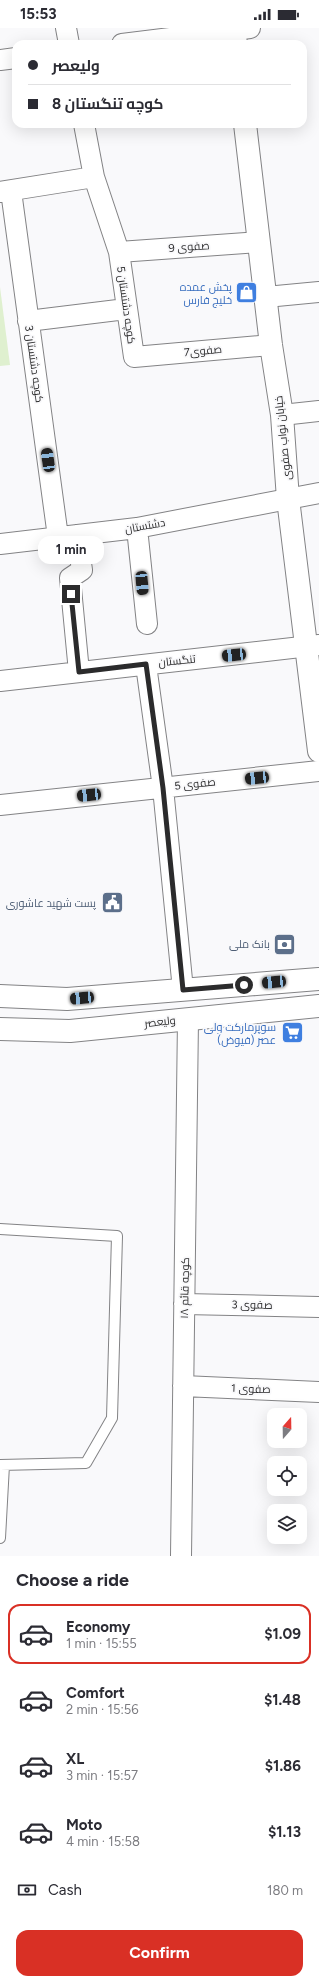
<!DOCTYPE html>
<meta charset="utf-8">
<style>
:root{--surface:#fff;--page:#f7f7f7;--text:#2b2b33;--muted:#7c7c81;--line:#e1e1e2;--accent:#d93025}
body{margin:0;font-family:Figtree,Cairo,sans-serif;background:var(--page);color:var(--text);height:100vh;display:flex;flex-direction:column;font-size:15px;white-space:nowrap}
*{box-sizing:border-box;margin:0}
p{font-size:13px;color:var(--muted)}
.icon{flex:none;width:22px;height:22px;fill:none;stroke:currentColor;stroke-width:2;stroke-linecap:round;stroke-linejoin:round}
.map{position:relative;height:1528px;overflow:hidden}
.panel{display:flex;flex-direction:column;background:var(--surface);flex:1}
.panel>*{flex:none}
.banner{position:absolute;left:12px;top:12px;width:295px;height:88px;border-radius:12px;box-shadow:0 4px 16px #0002;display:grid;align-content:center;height:88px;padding:0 16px;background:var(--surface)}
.needle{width:26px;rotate:20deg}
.tools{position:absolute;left:267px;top:1380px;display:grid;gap:8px}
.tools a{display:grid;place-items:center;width:40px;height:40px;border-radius:8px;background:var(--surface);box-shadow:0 4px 16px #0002;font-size:20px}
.end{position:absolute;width:18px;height:18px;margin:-9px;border:5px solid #2b2b2c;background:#fff;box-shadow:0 0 0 2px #fff}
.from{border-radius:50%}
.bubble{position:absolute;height:28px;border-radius:12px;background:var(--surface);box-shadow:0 4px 16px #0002;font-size:13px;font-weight:700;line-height:28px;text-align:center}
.car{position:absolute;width:12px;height:24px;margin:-12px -6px;border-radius:5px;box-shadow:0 0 3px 1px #0007;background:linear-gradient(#222 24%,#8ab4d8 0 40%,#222 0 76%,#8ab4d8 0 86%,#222 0)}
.banner b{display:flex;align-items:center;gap:14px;height:38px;font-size:15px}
.banner b+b{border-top:1px solid var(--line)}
.banner i{width:10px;height:10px;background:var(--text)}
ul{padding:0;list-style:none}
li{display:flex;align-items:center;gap:12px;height:60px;margin:0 8px 6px;padding:0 8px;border:2px solid transparent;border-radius:12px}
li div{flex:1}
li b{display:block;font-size:15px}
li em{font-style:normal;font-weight:700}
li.active{border-color:var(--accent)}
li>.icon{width:36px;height:36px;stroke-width:1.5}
h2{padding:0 16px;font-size:18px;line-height:48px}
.pay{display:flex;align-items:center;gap:10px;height:44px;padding:0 16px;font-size:15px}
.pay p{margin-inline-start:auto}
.cta{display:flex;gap:8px;margin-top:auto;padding:8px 16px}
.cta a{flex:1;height:46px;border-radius:12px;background:var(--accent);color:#fff;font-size:16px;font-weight:700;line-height:46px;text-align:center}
.status{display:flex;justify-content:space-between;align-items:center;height:28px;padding:0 20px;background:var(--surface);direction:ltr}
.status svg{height:11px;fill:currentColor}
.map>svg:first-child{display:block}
</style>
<div class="status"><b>15:53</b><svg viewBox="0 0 49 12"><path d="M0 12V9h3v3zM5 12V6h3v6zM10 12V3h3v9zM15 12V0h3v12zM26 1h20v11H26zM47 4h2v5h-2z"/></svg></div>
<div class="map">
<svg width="319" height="1528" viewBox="0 0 319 1528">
<rect width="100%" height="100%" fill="#f9f9fb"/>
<path fill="#dff0cf" d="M0,259L10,337L0,338Z"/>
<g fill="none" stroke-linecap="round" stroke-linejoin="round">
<defs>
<path id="lane" d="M0,1201L117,1208L112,1390L86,1435L0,1437
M0,1510L4,1437"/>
<path id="street" d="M66,0L69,16
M122,16L250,0
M0,32L16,30
M84,96L94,149L119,224L134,329L271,317
M11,163L58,509
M0,164L94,149
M119,224L259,214
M266,269L319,264
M28,293L126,281
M282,387L319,383
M137,500L147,596
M77,507L82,542L70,550L79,644
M0,516L137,500L319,465
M146,637L163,760L183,962
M0,653L319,617
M0,777L319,743
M184,1276L319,1279
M183,1358L319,1364
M181,1528L188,991"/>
<path id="secondary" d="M234,0L236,16
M245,96L271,317L282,387L288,471L319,723
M0,968L67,971L319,951
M0,1001L70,1003L319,978"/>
</defs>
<use href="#lane" stroke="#838385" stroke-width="12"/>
<use href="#street" stroke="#838385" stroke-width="22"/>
<use href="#secondary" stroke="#838385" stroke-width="24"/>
<use href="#lane" stroke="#fff" stroke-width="10"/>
<use href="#street" stroke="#fff" stroke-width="20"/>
<use href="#secondary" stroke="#fff" stroke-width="22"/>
</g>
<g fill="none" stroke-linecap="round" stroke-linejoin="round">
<path stroke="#2b2b2c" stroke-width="5" d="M71,566L79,644L146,636L163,760L183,962L244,957"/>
</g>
<defs>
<symbol id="shop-square" viewBox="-11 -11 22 22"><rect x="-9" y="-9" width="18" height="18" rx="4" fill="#3f7fe0" stroke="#f9f9fb"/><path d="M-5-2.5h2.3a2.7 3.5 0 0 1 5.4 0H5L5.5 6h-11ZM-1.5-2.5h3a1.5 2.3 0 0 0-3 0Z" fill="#fff"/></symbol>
<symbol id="civic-square" viewBox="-11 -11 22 22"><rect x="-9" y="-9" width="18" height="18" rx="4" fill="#5c6f8a" stroke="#f9f9fb"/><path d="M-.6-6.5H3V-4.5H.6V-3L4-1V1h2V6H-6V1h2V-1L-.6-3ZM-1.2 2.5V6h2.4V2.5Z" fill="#fff"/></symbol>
<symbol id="bank-square" viewBox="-11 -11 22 22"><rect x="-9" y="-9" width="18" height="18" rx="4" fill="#5c6f8a" stroke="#f9f9fb"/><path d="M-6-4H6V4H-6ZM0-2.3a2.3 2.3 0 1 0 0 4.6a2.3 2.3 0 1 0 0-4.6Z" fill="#fff"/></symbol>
<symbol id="supermarket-square" viewBox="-11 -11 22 22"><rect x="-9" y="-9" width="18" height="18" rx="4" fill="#3f7fe0" stroke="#f9f9fb"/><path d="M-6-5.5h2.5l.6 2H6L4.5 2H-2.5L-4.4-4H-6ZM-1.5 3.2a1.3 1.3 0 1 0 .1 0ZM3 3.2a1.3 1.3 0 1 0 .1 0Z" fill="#fff"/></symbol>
</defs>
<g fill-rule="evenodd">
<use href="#shop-square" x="234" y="252" width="25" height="25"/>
<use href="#civic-square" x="100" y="862" width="25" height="25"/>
<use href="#bank-square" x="272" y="904" width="25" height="25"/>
<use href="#supermarket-square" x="280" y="992" width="25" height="25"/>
</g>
<g text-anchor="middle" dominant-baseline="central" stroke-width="3.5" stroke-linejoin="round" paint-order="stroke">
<g font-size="11" fill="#2b2b2c" stroke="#f9f9fb">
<text transform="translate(189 219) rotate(-4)">صفوی 9</text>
<text transform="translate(126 277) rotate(82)">کوچه دشتستان 5</text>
<text transform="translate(203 323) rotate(-5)">صفوی7</text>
<text transform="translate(34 336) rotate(82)">کوچه دشتستان 3</text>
<text transform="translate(283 410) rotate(-96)">خیابان نواب صفوی</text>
<text transform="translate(145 498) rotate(-10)">دشتستان</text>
<text transform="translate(177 633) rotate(-6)">تنگستان</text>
<text transform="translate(195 756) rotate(-6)">صفوی 5</text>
<text transform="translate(160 994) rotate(-6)">ولیعصر</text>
<text transform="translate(185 1260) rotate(-89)">کوچه قائم ۱۸</text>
<text transform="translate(252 1277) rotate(1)">صفوی 3</text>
<text transform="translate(251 1361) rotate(2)">صفوی 1</text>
</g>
<g font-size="11" fill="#366cbe" stroke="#f9f9fb" text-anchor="end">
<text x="232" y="259">پخش عمده<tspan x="232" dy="13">خلیج فارس</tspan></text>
<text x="276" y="999">سوپرمارکت ولی<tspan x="276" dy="13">عصر (فیوض)</tspan></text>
</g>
<g font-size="11" fill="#4e5e75" stroke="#f9f9fb" text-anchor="end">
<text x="96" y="875">پست شهید عاشوری</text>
<text x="270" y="916">بانک ملی</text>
</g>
</g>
</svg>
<div class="tools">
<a><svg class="needle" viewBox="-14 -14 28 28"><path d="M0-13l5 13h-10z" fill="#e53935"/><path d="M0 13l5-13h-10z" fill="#7c7c81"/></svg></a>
<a><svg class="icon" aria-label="locate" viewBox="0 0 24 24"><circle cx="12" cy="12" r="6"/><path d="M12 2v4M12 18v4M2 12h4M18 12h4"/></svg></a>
<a><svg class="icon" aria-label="layers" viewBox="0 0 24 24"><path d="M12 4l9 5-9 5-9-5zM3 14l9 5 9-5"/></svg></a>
</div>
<i class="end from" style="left:244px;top:957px"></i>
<i class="end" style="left:71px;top:566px"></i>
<div class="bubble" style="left:38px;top:508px;width:66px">1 min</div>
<i class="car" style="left:48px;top:432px;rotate:352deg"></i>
<i class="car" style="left:142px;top:555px;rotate:175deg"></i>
<i class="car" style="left:234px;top:627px;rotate:264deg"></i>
<i class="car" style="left:257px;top:750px;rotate:264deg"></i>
<i class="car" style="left:89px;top:767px;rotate:264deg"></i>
<i class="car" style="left:274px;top:954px;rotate:265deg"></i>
<i class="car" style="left:82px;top:970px;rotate:265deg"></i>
<div class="banner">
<b><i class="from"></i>ولیعصر</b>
<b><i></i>کوچه تنگستان 8</b>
</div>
</div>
<section class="panel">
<h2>Choose a ride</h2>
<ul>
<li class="active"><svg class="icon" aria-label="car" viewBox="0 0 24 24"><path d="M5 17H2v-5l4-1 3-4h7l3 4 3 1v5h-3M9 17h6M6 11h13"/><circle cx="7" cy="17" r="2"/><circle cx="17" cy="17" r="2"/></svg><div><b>Economy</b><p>1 min · 15:55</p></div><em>$1.09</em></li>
<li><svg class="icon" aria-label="car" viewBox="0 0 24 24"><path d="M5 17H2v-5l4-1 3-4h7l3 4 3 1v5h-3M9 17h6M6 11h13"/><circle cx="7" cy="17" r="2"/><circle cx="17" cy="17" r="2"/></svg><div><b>Comfort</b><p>2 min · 15:56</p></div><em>$1.48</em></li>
<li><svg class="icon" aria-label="car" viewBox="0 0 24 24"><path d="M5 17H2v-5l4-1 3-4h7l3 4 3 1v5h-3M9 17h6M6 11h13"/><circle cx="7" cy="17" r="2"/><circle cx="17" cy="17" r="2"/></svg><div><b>XL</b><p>3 min · 15:57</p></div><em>$1.86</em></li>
<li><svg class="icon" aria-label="car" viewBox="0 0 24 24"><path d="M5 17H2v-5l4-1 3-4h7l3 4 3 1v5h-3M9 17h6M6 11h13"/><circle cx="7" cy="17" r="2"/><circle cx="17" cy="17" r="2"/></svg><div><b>Moto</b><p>4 min · 15:58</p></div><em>$1.13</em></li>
</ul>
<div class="pay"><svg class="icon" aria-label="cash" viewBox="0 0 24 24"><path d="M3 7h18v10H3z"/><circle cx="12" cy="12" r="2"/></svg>Cash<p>180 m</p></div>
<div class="cta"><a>Confirm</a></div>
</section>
